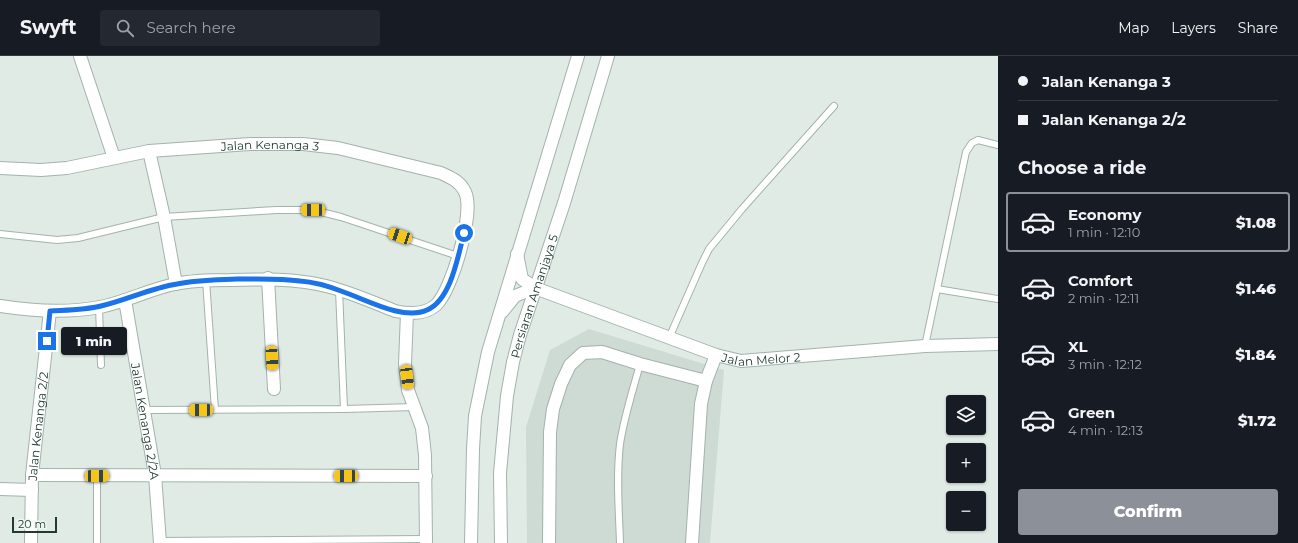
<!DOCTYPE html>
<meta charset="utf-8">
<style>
:root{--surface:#171b24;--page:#242831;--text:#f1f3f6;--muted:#9ea1a6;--line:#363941;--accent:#8c9099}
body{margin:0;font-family:Montserrat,sans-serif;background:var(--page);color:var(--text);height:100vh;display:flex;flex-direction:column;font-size:15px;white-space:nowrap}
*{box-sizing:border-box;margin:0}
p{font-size:13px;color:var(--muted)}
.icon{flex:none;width:22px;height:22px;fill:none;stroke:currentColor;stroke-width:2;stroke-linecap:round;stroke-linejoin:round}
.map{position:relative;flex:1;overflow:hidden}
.details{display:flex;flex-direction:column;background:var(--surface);width:300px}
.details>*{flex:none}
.banner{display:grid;align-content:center;height:88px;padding:0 20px;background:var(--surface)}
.controls{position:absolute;left:946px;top:339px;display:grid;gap:8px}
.controls a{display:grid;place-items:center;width:40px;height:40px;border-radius:4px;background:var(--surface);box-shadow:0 1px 3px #0004;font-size:20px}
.scale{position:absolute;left:12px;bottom:10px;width:45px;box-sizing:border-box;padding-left:4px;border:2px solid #213b32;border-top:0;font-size:11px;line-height:14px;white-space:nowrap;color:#213b32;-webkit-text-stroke:3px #f0f7f3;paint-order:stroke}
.end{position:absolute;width:18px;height:18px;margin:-9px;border:5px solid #1a73e8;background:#fff;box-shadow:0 0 0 2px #fff}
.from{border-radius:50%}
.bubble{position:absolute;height:28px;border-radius:4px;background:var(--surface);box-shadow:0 1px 3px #0004;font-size:13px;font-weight:800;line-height:28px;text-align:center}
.car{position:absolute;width:12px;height:24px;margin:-12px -6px;border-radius:5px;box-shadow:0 0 3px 1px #0007;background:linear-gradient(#f5c518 24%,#345 0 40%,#f5c518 0 76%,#345 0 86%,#f5c518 0)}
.banner b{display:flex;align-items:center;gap:14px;height:38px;font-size:15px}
.banner b+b{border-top:1px solid var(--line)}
.banner i{width:10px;height:10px;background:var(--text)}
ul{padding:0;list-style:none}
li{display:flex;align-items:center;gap:12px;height:60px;margin:0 8px 6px;padding:0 12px;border:2px solid transparent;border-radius:4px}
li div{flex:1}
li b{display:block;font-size:15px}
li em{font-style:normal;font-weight:800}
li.on{border-color:var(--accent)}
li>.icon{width:36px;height:36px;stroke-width:1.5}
h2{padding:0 20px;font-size:18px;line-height:48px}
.cta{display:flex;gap:8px;margin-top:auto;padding:8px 20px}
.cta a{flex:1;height:46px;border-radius:4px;background:var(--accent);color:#fff;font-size:16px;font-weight:800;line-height:46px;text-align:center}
header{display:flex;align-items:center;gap:24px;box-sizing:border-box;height:56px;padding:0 20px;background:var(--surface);border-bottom:1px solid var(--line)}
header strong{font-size:19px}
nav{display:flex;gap:22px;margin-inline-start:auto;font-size:14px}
.search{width:280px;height:36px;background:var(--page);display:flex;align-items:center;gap:10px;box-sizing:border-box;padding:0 14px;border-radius:4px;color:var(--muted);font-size:15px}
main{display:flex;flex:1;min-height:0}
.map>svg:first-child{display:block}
</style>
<header>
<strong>Swyft</strong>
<div class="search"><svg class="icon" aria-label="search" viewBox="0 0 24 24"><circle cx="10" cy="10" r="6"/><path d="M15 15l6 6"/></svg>Search here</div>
<nav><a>Map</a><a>Layers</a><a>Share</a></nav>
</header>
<main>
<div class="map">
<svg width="998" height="487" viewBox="0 0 998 487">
<rect width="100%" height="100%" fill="#e0ebe5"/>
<path fill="#cedad4" d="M589,273L724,314L710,487H527L526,371L550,294Z"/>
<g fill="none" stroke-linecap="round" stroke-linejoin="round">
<defs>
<path id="service" d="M0,178L57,184L78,182L164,161L276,154H313L341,161L458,200
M206,224L215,354
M937,233L998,243
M339,234L344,353
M99,251L101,309
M669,282L702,207L709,193L742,153L834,50
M925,290L966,96L972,87L978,84L998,89
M144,354L344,353L415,351
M97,420V487
M160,485L426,483
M620,487C619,455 616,421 620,388C624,361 633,334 640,308"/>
<g id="minor">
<path d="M80,0L114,102"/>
<path d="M149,95L164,161L176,228"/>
<path id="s1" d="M0,112L41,114L67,112L149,95L250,88H303L338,92L441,117C451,122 460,125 465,136C475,156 452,234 436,249C425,259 409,258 395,255C372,246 350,236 326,230C294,222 263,223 230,224C212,224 193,224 175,228C150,233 126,246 100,251C68,257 32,255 0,250"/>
<path d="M268,222L274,333"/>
<path id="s2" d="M125,244L155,419L160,487"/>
<path d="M407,257L405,308L408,334L422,372L425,399L426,487"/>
<path d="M32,419L426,420"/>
<path d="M0,433L32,434"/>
<path id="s3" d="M31,487L32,419L50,255"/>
<path d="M549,487L550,376L553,353L561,328L570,309L583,297L602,296L640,308L706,325"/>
<path d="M692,487L701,348L706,325L716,299"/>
</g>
<g id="tertiary">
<path id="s4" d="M517,198L522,223L535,232L716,299L741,305L925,290L998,288"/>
<path d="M502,256L515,240L535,232"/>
<path d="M471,487L473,393L475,360L488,296L578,0"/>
<path id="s5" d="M501,487L500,417L507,340L513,306L520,279L564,147L608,0"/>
</g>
</defs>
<use href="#service" stroke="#a3b3ac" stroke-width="8"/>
<use href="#minor" stroke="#a3b3ac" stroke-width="14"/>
<use href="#tertiary" stroke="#a3b3ac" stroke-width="14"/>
<use href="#service" stroke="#fff" stroke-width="6"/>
<use href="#minor" stroke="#fff" stroke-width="12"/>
<use href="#tertiary" stroke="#fff" stroke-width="12"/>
</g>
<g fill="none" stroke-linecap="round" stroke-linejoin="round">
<path stroke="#1a73e8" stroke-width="5" d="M47,285L50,255C67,254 85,254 101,250C127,244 151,232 177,228C197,224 217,224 237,223C258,223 279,222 300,225C314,226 328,230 341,235C365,243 403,265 427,254C451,244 458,200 464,177"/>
</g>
<g text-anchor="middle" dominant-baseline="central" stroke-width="3.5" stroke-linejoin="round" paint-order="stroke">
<g font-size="12" fill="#213b32" stroke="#f0f7f3">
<text stroke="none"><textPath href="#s1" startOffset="272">Jalan Kenanga 3</textPath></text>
<text stroke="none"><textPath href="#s5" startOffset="251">Persiaran Amanjaya 5</textPath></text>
<text stroke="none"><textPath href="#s4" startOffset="280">Jalan Melor 2</textPath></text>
<text stroke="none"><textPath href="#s2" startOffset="123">Jalan Kenanga 2/2A</textPath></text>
<text stroke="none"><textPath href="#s3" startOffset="117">Jalan Kenanga 2/2</textPath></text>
</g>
</g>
</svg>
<div class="controls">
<a><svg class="icon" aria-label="layers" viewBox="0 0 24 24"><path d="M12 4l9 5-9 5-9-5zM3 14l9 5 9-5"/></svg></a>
<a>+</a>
<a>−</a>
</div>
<div class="scale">20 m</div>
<i class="end from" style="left:464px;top:177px"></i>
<i class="end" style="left:47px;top:285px"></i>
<div class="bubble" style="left:61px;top:271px;width:66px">1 min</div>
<i class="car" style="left:313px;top:154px;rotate:270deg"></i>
<i class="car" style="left:400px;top:180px;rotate:289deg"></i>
<i class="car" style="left:272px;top:302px;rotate:177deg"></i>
<i class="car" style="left:407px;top:321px;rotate:173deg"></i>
<i class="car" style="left:201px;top:354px;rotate:270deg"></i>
<i class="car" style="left:97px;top:420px;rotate:89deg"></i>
<i class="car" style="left:346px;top:420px;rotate:270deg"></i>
</div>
<section class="details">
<div class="banner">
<b><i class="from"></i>Jalan Kenanga 3</b>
<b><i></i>Jalan Kenanga 2/2</b>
</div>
<h2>Choose a ride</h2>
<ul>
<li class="on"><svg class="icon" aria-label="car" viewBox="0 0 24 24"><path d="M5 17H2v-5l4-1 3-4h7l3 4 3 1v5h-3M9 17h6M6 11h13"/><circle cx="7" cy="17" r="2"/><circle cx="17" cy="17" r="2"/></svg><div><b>Economy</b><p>1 min · 12:10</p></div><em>$1.08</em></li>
<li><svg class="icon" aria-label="car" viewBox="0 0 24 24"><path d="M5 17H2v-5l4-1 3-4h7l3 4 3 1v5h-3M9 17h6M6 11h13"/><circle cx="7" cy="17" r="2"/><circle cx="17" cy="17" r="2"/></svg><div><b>Comfort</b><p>2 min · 12:11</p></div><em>$1.46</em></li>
<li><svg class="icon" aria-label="car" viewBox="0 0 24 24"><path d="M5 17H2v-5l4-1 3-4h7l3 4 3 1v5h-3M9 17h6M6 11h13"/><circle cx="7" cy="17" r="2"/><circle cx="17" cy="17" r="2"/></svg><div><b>XL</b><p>3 min · 12:12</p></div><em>$1.84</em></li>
<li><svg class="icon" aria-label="car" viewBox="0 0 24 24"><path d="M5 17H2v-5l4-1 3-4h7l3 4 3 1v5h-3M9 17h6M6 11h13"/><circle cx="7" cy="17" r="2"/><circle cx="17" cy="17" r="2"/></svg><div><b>Green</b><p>4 min · 12:13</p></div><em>$1.72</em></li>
</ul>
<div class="cta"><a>Confirm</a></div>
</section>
</main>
